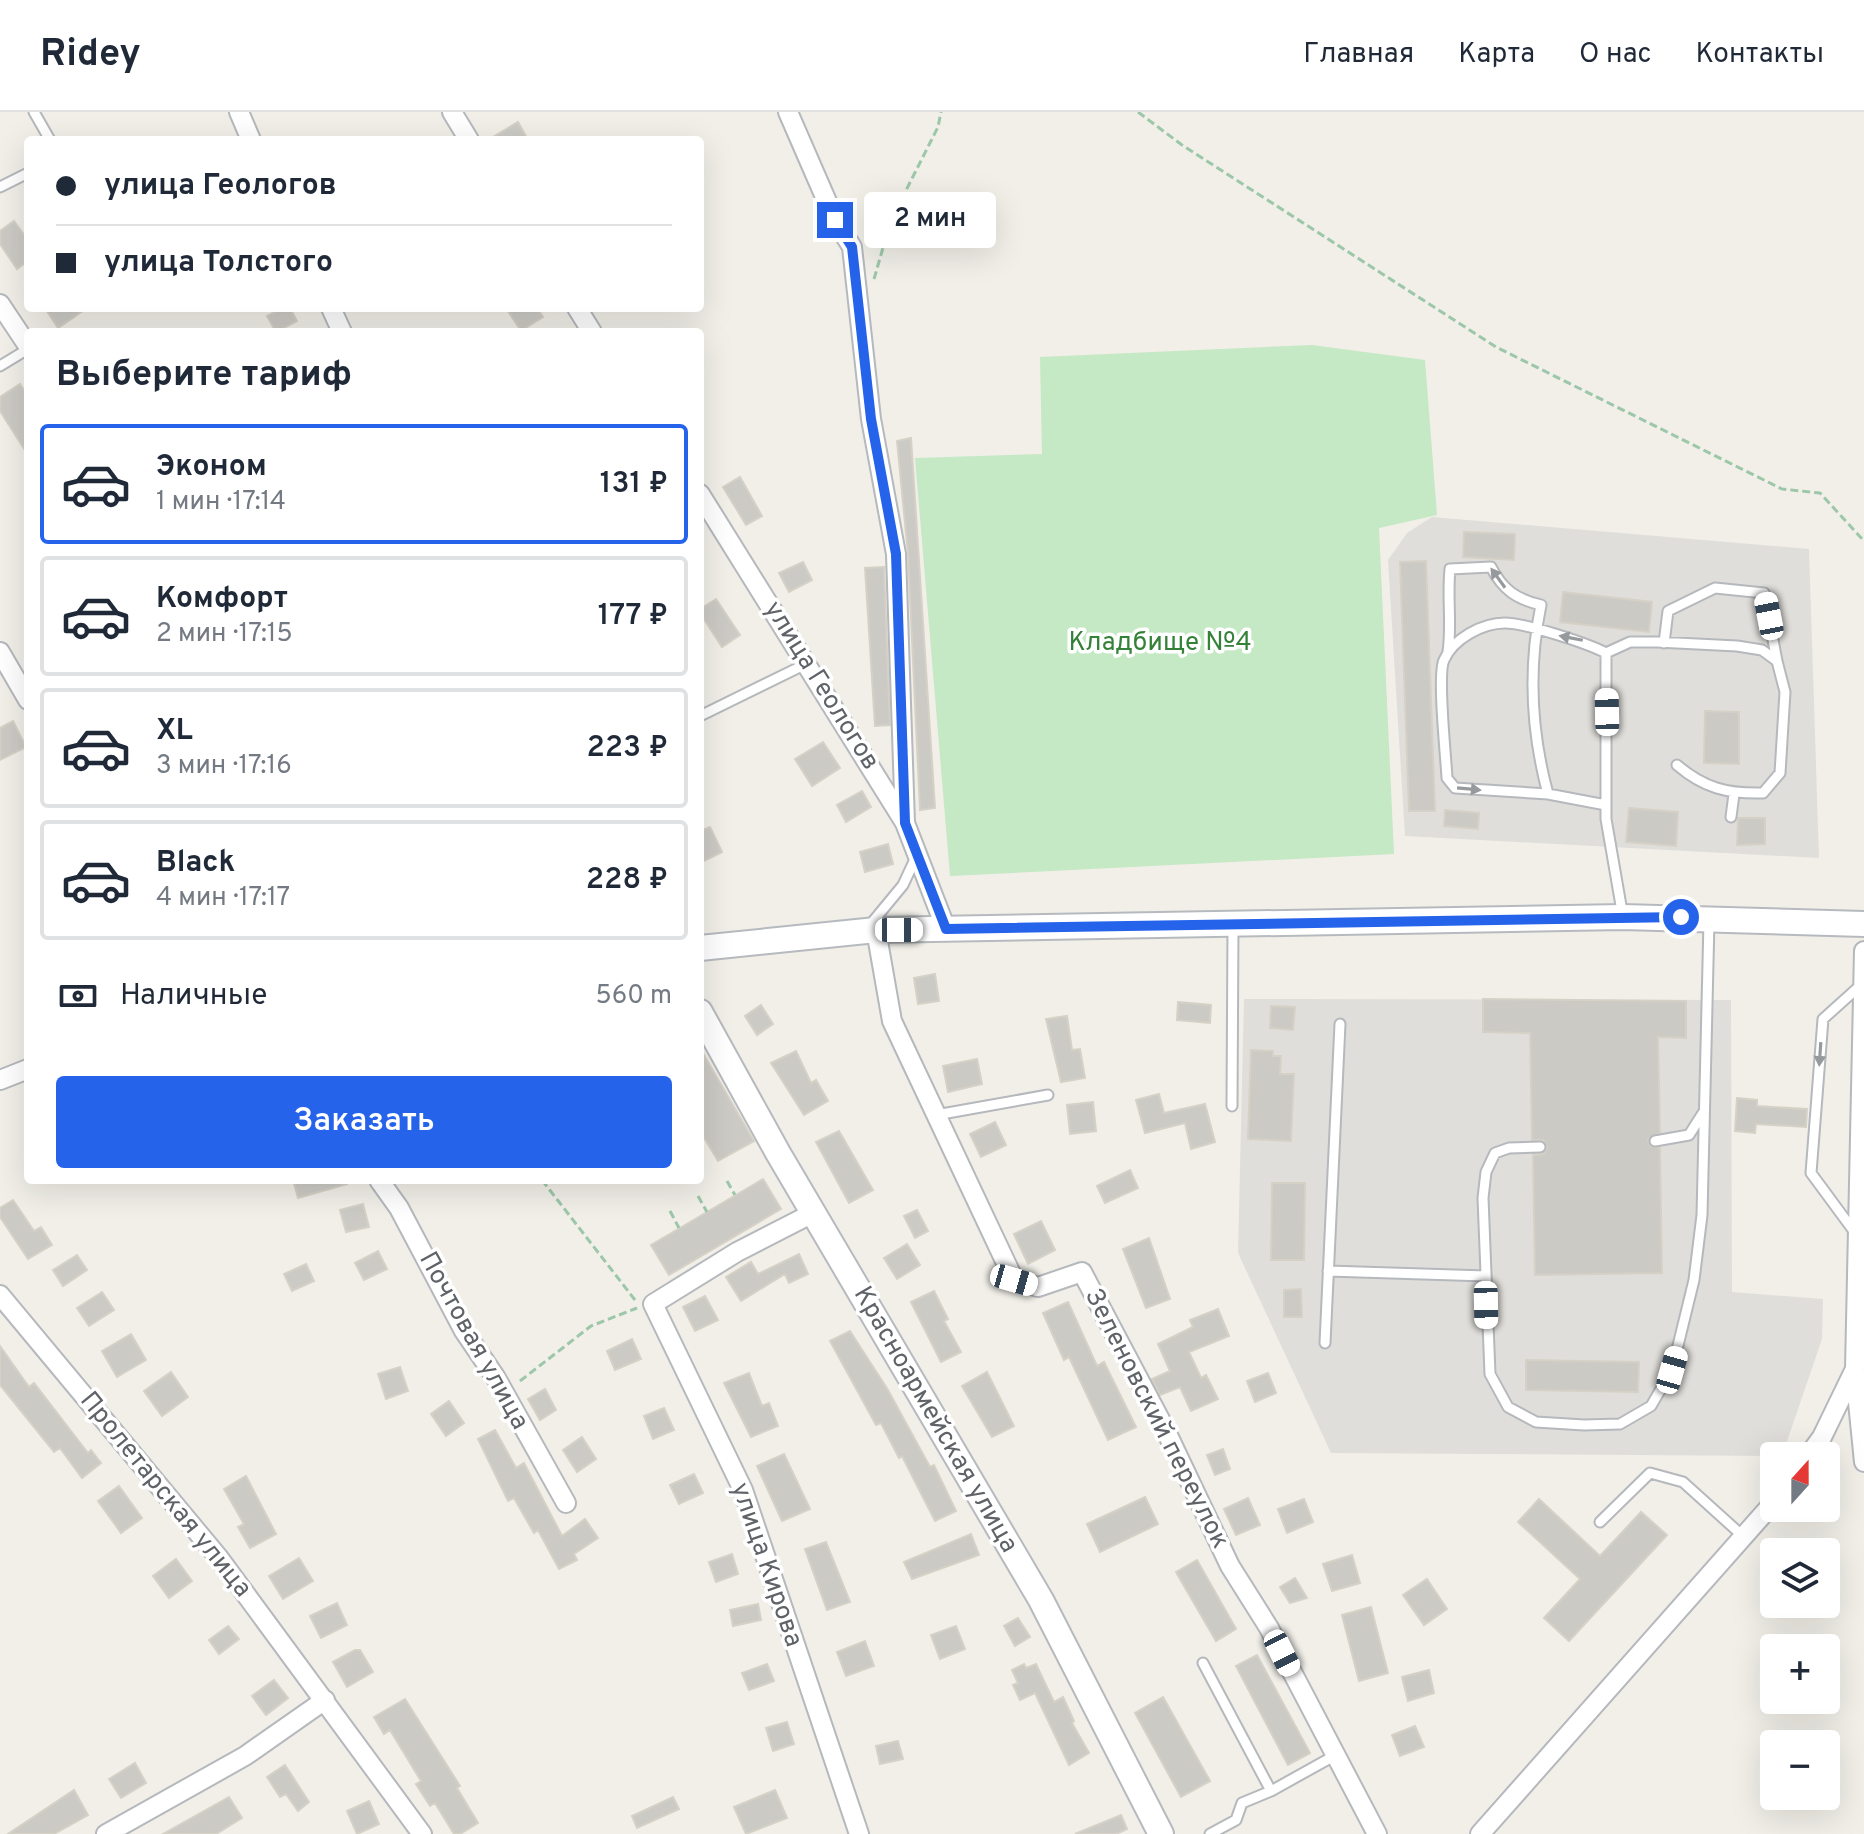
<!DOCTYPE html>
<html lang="ru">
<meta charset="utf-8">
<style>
:root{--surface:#fff;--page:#f2f2f3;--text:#1f2937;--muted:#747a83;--line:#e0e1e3;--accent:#2563eb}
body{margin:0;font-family:Overpass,sans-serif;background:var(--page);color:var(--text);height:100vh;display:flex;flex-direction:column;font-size:30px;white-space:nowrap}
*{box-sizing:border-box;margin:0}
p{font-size:26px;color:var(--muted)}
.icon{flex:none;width:44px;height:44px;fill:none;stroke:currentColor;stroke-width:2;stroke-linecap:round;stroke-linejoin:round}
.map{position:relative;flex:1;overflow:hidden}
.side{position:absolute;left:24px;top:216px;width:680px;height:856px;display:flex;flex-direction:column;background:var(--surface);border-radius:8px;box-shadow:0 8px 32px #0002}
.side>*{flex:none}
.top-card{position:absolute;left:24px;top:24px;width:680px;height:176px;border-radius:8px;box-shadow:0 8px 32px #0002;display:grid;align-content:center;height:176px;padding:0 32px;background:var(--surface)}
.needle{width:52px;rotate:21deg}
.buttons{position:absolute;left:1760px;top:1330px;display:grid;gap:16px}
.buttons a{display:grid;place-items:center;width:80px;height:80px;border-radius:8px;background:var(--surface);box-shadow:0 8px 32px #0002;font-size:40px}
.end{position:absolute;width:36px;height:36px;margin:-18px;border:10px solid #2563eb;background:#fff;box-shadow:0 0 0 4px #fff}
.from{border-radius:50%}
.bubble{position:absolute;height:56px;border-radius:8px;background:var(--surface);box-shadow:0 8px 32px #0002;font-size:26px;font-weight:600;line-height:56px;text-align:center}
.car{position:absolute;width:24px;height:48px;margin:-24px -12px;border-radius:10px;box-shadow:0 0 6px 2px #0007;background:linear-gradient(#fff 24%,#345 0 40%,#fff 0 76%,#345 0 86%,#fff 0)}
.top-card b{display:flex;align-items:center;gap:28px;height:76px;font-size:30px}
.top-card b+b{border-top:2px solid var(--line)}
.top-card i{width:20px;height:20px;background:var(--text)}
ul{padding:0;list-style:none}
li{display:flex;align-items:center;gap:24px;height:120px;margin:0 16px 12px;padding:0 16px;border:4px solid var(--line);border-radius:8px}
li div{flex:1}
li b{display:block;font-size:30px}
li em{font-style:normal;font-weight:600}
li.on{border-color:var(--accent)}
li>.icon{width:72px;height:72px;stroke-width:1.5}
h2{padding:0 32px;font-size:36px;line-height:96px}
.pay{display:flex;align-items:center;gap:20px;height:88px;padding:0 32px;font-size:30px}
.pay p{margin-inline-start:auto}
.primary-button{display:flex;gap:16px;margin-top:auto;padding:16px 32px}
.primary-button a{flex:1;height:92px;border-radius:8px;background:var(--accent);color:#fff;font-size:32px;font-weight:600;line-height:92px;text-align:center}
header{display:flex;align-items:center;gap:48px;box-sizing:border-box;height:112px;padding:0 40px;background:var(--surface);border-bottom:2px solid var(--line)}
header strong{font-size:38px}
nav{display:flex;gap:44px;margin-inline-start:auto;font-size:28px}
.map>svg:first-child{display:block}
</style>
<header>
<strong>Ridey</strong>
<nav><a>Главная</a><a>Карта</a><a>О нас</a><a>Контакты</a></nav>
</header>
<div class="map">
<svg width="1864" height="1722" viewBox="0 0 1864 1722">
<rect width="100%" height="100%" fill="#f1efe8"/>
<path fill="#e0deda" d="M1432,405L1809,437L1819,746L1405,724L1388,448L1407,421Z
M1244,887L1731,888L1732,1180L1823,1187L1822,1227L1782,1344L1331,1341L1238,1141Z"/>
<path fill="#c5e8c5" d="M1312,233L1425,248L1437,403L1379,416L1394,742L950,764L915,346L1042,342L1040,245Z"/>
<path fill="#cccac5" stroke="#d6d1c6" stroke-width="2" d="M518,10L528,28H488Z
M14,109L28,128V149L17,157L0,132V119Z
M45,196H87L58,216Z
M283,196H290L297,209L276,220L267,204Z
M506,196H537L543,205L521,219Z
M20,272L28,284V343L0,299V285Z
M911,326L935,696L920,698L908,442L897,329Z
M740,365L762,404L746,413L723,375Z
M1464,420L1515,422L1514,448L1463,445Z
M1426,449L1435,699H1409L1400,450Z
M803,450L812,468L789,480L779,461Z
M884,455L890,613L875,614L865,456Z
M1563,480L1652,490L1649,520L1560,510Z
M716,487L740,523L722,535L700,501V497Z
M1705,599L1739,600V652L1704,651Z
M13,609L26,635L0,648V616Z
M823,630L840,656L812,674L795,647Z
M862,679L871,695L846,710L837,693Z
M1629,696L1678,700L1676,734L1626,730Z
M1445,698L1479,701L1478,717L1444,714Z
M1738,706H1765V732L1737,733Z
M710,715L722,740L700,751V719Z
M888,732L893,752L865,760L860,740Z
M935,862L939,889L918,892L914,866Z
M1483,887L1686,889V926L1658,925L1660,1021L1648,1027L1650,1034L1660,1036L1662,1161L1535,1163L1533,1043L1543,1042L1547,1036L1543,1028H1532L1530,921L1483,920Z
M1178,890L1211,893L1210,911L1177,908Z
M761,893L773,912L757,923L745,904Z
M1271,894L1295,895L1293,918L1270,916Z
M1067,904L1072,938L1080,937L1085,966L1061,970L1046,907Z
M700,936L754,1029L718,1049L700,1019Z
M1251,938L1273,939V944H1281L1280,962H1294L1291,1029L1248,1027Z
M796,939L811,971L816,968L828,989L804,1003L771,951Z
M977,947L982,972L948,980L943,954Z
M1159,982L1164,1001L1205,992L1215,1030L1191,1037L1185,1011L1145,1021L1136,988Z
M1737,986L1757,988V994L1807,997L1806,1015L1756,1012L1755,1021L1735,1019Z
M1093,990L1096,1019L1070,1022L1067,993Z
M995,1010L1006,1033L981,1045L970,1022Z
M839,1019L873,1078L849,1091L816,1030Z
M1130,1058L1138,1076L1105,1091L1097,1074Z
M763,1067L781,1097L669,1163L651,1133Z
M293,1068H346L347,1072L298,1086Z
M1272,1071H1305L1304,1148H1271Z
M13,1088L34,1119L41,1115L52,1133L28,1147L0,1105V1096Z
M363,1092L369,1115L346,1120L340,1098Z
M917,1098L928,1119L915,1126L904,1104Z
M1041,1109L1055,1138L1028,1152L1014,1122Z
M1149,1126L1170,1187L1146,1196L1123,1137Z
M907,1132L920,1153L897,1167L884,1146Z
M378,1139L387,1157L364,1168L355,1151Z
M799,1142L808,1162L789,1171L785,1162L741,1189L726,1165L751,1150L758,1162Z
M77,1143L87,1158L63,1174L53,1158Z
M306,1152L314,1169L292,1179L284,1162Z
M1301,1177L1302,1205H1284V1178Z
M934,1179L948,1207L944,1209L961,1240L941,1250L911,1190Z
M102,1180L114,1198L89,1214L77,1196Z
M705,1184L718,1208L695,1219L683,1195Z
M1068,1190L1097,1254L1104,1250L1136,1315L1108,1328L1069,1245L1064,1248L1043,1201Z
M1218,1197L1229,1224L1189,1240L1201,1266L1206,1263L1218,1287L1191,1299L1180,1275L1160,1283L1152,1267L1170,1259L1158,1232L1193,1215L1190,1208Z
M850,1219L888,1278L930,1355L934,1353L956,1399L935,1409L902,1344L899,1346L881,1311L876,1313L830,1229Z
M131,1222L146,1248L117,1265L102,1239Z
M632,1227L641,1247L615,1258L607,1239Z
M0,1234L29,1275L34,1271L88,1341L91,1338L101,1351L82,1366L60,1336L54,1340L0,1273Z
M1526,1248L1639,1250L1638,1280L1526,1278Z
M400,1255L408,1279L386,1287L378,1262Z
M171,1260L188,1285L162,1304L144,1279Z
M987,1260L1014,1314L992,1325L962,1274Z
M749,1261L762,1294L769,1291L778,1314L751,1325L724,1271Z
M1268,1261L1276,1281L1255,1290L1247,1269Z
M545,1277L556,1298L540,1308L528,1287Z
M449,1289L464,1311L446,1324L431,1302Z
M664,1296L674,1318L653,1327L644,1304Z
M495,1318L516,1356L524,1351L562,1424L585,1407L598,1426L574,1442L577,1448L559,1457L538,1418L534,1421L514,1386L508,1389L478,1327Z
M582,1325L596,1347L577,1360L563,1338Z
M1223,1337L1230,1357L1215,1363L1207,1343Z
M784,1342L810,1397L782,1409L757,1354Z
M694,1362L703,1381L679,1392L670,1373Z
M246,1364L276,1422L250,1436L238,1415L244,1412L224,1377Z
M119,1374L142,1406L121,1421L98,1389Z
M1145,1385L1158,1412L1100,1440L1087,1412Z
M1248,1386L1260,1413L1236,1423L1224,1397Z
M1304,1387L1313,1410L1287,1421L1278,1397Z
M1539,1387L1600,1444L1641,1400L1667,1423L1569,1529L1544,1506L1580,1467L1518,1410Z
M971,1422L979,1443L912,1467L904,1450Z
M826,1430L850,1490L827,1498L805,1437Z
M732,1442L738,1462L716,1470L709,1450Z
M1352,1443L1360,1471L1332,1479L1323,1452Z
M299,1446L313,1469L283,1487L269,1464Z
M176,1447L192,1469L169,1486L153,1464Z
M1197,1448L1236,1517L1216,1529L1176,1460Z
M1295,1466L1307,1486L1290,1491L1280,1475Z
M1427,1467L1447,1497L1424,1513L1403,1483Z
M337,1491L347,1513L321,1526L310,1504Z
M758,1492L761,1508L733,1514L730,1498Z
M1371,1495L1388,1561L1359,1569L1342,1503Z
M1018,1506L1030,1525L1015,1534L1004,1514Z
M228,1514L239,1527L219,1542L209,1528Z
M956,1514L965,1537L940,1547L931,1523Z
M865,1529L874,1554L846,1564L837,1540Z
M355,1538H360L373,1560L347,1575L333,1550Z
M1257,1543L1310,1641L1288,1653L1236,1554Z
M767,1552L774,1569L749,1578L742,1561Z
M1024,1552L1026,1556L1036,1552L1054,1590L1063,1585L1074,1609L1072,1611L1089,1641L1069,1653L1035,1581L1020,1588L1013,1573L1018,1571L1012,1558Z
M1429,1558L1434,1581L1408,1589L1402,1565Z
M274,1568L288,1586L266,1603L252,1584Z
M1163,1585L1210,1669L1181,1685L1135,1601Z
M405,1587L460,1674L457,1676L478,1711L460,1722H454L435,1691L430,1694L416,1672L421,1669L390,1618L384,1622L374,1605Z
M787,1610L794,1632L773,1639L766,1616Z
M1415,1614L1424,1635L1400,1644L1392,1623Z
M898,1629L903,1647L880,1652L876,1634Z
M135,1651L146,1671L121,1686L109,1667Z
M285,1653L309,1690L298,1699L286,1682L280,1685L267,1665Z
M74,1678L88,1703L54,1722H8Z
M775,1678L787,1706L746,1722L734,1695Z
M229,1685L242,1706L216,1722H163Z
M673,1685L679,1697L637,1716L632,1704Z
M369,1689L379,1712L357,1722L347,1699Z
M1121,1703L1127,1717L1116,1722H1075Z"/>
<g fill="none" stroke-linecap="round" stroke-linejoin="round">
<defs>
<path id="lane" d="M34,0L50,28
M0,75L28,61
M0,254L28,237
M1664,531L1668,499L1715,476L1764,481L1777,549
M1448,540C1452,512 1447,485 1450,457L1491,455C1503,478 1516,487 1541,493C1528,556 1531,619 1548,682
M1606,541L1630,530H1657L1737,534L1762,538L1777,549L1785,580L1780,661L1763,681C1727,682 1704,676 1677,653
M700,604L808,551
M1606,693L1548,682L1455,676L1447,666C1446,645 1437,562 1444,548C1453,527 1482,511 1505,511C1525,511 1587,531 1606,541V707L1623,805
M1731,705L1734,682
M870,813L903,773L917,743
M1232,994L1233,813
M936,1003L1048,983
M1655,1029L1689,1023L1703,1001
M1540,1035L1509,1036L1495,1041L1486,1060L1483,1086L1490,1262L1508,1295L1536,1310L1584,1313L1620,1312L1651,1294L1672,1258L1694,1168L1702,1103L1709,809
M1856,1122L1811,1061L1823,907L1863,871
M1328,1159L1486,1164
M1325,1231L1340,912
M1600,1410L1650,1361L1683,1370L1745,1426
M1203,1551L1271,1679L1334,1644
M1210,1722L1236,1708L1242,1691L1271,1679"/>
<path id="street" d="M239,0L251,28
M452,0L469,28
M788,0L835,108L852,135L871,307L896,442L905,711
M0,192L28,234
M331,196L342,220
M577,196L592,220
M700,382L905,711L946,817
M0,540L28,588
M876,818L892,909L1014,1168L1038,1175L1082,1160L1165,1317L1230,1454L1269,1516L1377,1722
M0,968L28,957
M379,1068L399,1096L464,1219L496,1266L566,1391
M813,1101L737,1140L653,1192L743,1378L859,1722
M0,1183L219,1446L422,1722
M1855,1260L1864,1350
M1808,1344L1822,1325L1855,1257L1864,839
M106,1722L245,1644L325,1588
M1480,1722L1774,1390"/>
<path id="secondary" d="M700,836L876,818L1623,805L1864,812
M700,900L778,1041L1041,1488L1161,1722"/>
</defs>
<use href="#lane" stroke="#b5b8bc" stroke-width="13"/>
<use href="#street" stroke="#b5b8bc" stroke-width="22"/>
<use href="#secondary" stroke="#b6babf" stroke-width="28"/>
<path stroke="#9cc7a9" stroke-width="3" stroke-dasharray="8 4" stroke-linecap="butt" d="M1138,0L1182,33L1496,235L1782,377L1820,381L1864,429
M874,167L891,108L938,15L941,0
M700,1024L702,1023
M542,1068L635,1188
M727,1069L735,1083
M698,1084L707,1100
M670,1099L679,1116
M520,1269L591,1214L637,1196"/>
<use href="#lane" stroke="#fff" stroke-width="9"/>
<use href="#street" stroke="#fff" stroke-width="18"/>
<use href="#secondary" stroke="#fff" stroke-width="24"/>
</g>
<defs><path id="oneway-solid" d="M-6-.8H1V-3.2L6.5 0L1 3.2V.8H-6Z" transform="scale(2)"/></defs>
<g fill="#979a9d">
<use href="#oneway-solid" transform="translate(1498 466) rotate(-126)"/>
<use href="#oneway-solid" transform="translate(1571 526) rotate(-169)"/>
<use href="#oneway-solid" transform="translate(1469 677) rotate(5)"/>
<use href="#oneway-solid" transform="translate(1820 942) rotate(94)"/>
</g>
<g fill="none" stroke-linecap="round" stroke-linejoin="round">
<path stroke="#2563eb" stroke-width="10" d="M835,108L852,135L871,307L896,442L905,711L946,817L1681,805"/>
</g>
<g text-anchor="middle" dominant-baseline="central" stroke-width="7" stroke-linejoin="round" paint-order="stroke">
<g font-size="26" fill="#348238" stroke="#fff">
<text x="1160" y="531">Кладбище №4</text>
</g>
<g font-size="26" fill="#5f6368" stroke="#fff">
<text transform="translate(821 574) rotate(58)">улица Геологов</text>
<text transform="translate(473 1229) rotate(61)">Почтовая улица</text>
<text transform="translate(1156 1307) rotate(63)">Зеленовский переулок</text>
<text transform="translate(935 1308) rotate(60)">Красноармейская улица</text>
<text transform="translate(165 1383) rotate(51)">Пролетарская улица</text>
<text transform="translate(766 1453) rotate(71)">улица Кирова</text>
</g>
</g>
</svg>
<div class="buttons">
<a><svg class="needle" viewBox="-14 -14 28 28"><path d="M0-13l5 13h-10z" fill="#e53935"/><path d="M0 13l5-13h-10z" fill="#747a83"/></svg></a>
<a><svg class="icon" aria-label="layers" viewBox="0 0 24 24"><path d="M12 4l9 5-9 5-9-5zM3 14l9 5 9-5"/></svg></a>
<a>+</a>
<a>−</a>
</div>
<i class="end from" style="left:1681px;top:805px"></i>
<i class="end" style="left:835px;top:108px"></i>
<div class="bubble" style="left:864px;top:80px;width:132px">2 мин</div>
<i class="car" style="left:1769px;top:504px;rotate:349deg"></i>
<i class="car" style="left:1607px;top:600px;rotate:359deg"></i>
<i class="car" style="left:899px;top:818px;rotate:90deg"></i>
<i class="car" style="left:1014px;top:1168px;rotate:106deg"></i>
<i class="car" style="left:1486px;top:1193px;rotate:179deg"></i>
<i class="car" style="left:1672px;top:1258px;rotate:16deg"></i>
<i class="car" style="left:1282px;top:1541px;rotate:153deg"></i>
<div class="top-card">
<b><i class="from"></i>улица Геологов</b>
<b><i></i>улица Толстого</b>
</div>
<section class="side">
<h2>Выберите тариф</h2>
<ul>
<li class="on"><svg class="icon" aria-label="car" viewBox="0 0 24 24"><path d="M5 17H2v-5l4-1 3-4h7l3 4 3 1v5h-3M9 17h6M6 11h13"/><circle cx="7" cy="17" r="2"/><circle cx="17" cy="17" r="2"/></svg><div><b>Эконом</b><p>1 мин · 17:14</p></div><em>131 ₽</em></li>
<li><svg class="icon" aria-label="car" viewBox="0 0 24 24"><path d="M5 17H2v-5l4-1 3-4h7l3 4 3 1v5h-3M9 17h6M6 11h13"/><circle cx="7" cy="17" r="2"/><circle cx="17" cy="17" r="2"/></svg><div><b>Комфорт</b><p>2 мин · 17:15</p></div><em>177 ₽</em></li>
<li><svg class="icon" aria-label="car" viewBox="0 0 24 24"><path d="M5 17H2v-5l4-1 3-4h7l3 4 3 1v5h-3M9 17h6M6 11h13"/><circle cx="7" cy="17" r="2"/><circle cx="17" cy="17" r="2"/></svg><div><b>XL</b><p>3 мин · 17:16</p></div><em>223 ₽</em></li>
<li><svg class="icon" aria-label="car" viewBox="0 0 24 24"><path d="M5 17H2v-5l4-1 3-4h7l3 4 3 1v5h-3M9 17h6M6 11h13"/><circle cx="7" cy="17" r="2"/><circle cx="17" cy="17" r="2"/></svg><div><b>Black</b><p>4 мин · 17:17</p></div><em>228 ₽</em></li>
</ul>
<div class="pay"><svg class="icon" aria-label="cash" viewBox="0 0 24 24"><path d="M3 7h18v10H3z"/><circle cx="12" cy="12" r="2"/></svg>Наличные<p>560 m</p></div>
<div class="primary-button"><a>Заказать</a></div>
</section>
</div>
